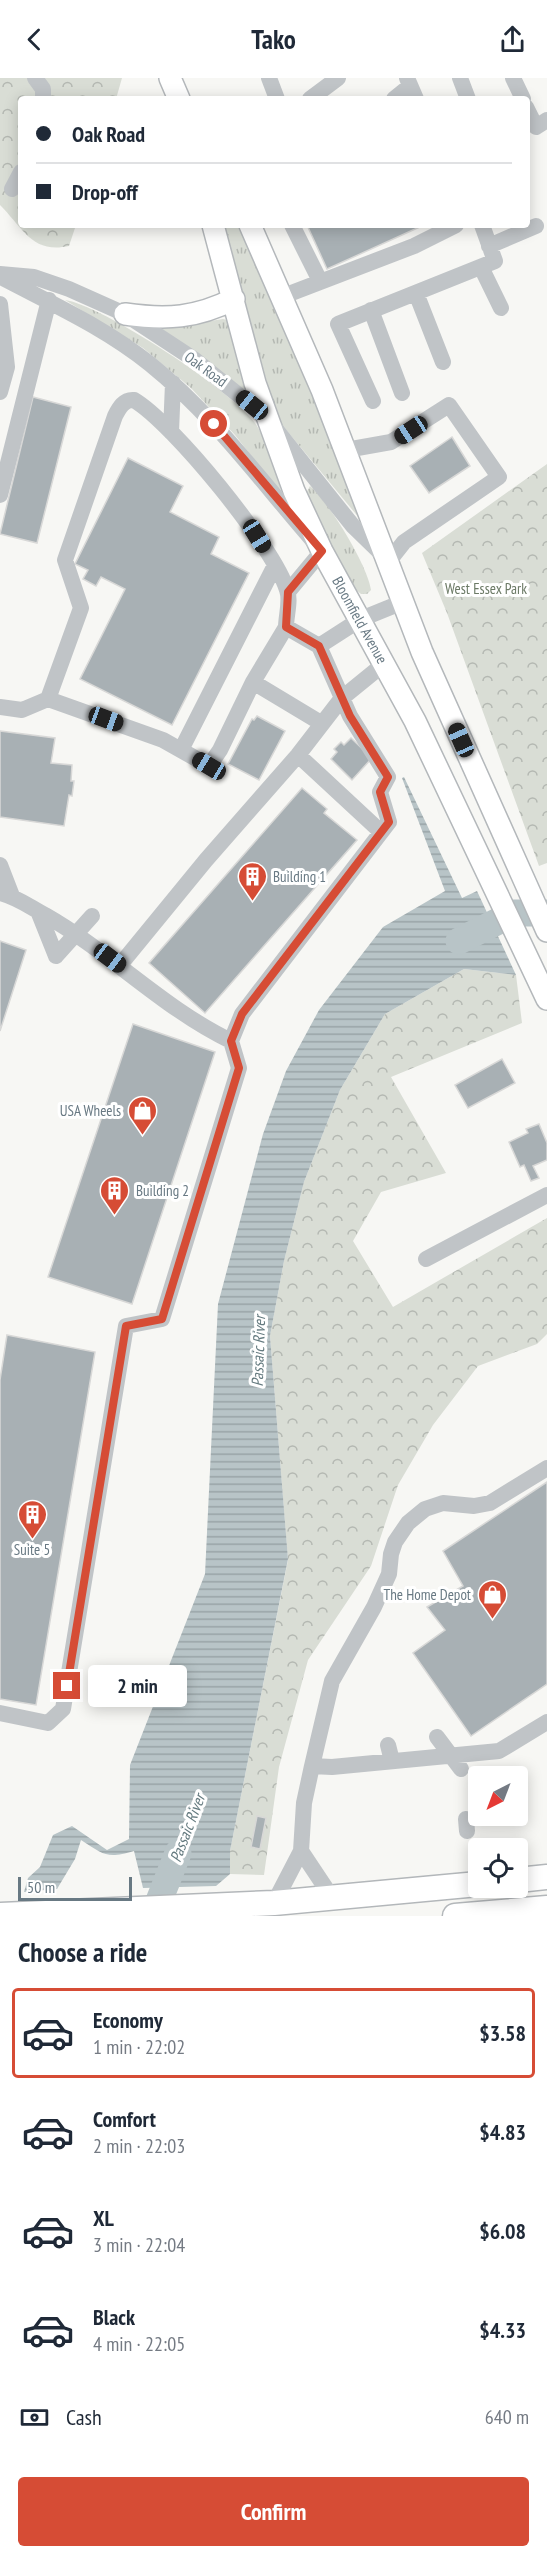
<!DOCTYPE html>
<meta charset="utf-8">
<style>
:root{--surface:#fff;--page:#f6f6f7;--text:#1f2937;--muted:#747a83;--line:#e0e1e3;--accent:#d64c35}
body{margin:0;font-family:"PT Sans Narrow",sans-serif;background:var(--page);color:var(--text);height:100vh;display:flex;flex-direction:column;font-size:22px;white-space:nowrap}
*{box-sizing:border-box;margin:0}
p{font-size:20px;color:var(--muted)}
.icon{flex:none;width:33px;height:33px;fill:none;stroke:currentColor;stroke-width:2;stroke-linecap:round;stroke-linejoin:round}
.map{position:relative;height:1838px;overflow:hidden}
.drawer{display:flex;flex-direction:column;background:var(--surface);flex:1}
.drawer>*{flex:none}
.banner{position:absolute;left:18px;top:18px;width:512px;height:132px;border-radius:6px;box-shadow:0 3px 15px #0003;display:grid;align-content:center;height:132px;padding:0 18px;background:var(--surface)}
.needle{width:39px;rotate:222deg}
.buttons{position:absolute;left:468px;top:1688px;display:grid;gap:12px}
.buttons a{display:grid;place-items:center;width:60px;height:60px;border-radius:6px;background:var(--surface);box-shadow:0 3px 15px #0003;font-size:30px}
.scale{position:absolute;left:18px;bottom:15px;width:114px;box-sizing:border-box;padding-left:6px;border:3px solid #687983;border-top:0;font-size:16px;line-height:21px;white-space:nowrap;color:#687983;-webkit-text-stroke:4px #fff;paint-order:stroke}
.end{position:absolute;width:27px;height:27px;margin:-14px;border:8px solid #d64c35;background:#fff;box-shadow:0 0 0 3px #fff}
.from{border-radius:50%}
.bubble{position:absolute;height:42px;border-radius:6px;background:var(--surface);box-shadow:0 3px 15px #0003;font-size:20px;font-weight:800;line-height:42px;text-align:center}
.car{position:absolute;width:18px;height:36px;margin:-18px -9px;border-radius:8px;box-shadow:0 0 4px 2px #0007;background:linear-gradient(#222 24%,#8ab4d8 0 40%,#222 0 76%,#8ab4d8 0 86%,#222 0)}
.banner b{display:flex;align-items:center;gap:21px;height:57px;font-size:22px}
.banner b+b{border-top:2px solid var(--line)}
.banner i{width:15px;height:15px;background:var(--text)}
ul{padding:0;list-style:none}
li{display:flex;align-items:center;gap:18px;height:90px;margin:0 12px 9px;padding:0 6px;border:3px solid transparent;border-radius:6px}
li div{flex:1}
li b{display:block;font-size:22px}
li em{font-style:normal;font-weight:800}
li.current{border-color:var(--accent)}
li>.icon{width:54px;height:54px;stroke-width:1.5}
h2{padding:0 18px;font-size:27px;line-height:72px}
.pay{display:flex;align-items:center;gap:15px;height:66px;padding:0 18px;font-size:22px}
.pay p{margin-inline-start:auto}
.action{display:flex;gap:12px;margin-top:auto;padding:12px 18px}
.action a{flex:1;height:69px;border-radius:6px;background:var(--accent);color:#fff;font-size:24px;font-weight:800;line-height:69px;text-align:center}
header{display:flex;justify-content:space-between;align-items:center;height:78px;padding:0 18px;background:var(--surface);font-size:27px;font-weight:800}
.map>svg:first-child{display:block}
</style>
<header><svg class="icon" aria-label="back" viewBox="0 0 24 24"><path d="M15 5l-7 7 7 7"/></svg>Tako<svg class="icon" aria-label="share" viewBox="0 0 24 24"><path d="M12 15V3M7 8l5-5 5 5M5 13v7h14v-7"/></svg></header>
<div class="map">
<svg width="547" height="1838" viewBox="0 0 547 1838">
<defs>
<pattern id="grass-tufts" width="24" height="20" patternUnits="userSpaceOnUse" patternTransform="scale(1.5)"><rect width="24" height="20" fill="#d9ddd5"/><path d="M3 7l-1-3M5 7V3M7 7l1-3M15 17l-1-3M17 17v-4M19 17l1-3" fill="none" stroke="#b4b8b2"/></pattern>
<pattern id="forest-crowns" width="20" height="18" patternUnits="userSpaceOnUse" patternTransform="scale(1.5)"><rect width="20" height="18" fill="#d9ddd5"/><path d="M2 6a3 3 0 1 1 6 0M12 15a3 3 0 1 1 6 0" fill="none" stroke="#b4b8b2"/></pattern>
<pattern id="water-rules" width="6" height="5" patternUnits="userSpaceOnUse" patternTransform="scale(1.5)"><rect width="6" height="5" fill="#b8c4c7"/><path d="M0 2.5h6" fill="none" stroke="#99a4a7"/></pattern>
</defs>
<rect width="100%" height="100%" fill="#f7f7f4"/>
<path fill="url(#grass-tufts)" d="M221,147H240L324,342L360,441L278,342Z
M65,222C102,227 233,313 255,345C264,357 278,398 281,413L278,412L235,357L191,310L143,270Z
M223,241L227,242L245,312L155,246H191Z
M310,408C329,424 368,488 371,512L367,516H361L355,511L330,466L306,415Z"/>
<path fill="url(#forest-crowns)" d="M0,0H122L116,21H21V147H76L69,168C32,176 23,150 0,127Z
M547,386V785L539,788L447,535L422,475Z
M464,891L516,897L522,945L391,999L446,1095L381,1114L353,1163L393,1229L547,1140V1256L537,1266L478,1288L433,1347L398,1407L371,1488L308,1582L279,1689L264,1797L230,1796V1773L288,1482L270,1258L284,1183L304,1104L340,1012L385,936Z"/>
<path fill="url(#water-rules)" d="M404,699L462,820L477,813L516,897L464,891L385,936L340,1012L304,1104L284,1183L270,1258L288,1481L230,1773V1796L216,1808L143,1810L134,1773C107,1781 104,1777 81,1762L75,1781L57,1811L24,1814L28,1800L40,1789L53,1757L72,1748L107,1772L129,1761L130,1687L205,1496L218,1226L263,1056L286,993L319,932L383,849L445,813L402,700Z"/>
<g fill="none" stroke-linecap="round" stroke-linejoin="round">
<path stroke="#b8c4c7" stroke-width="27" d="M459,863L514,835H547
M153,1838L178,1775"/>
</g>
<path fill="#a8b0b4" stroke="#d8d8d7" stroke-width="1.5" d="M307,147H424L327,191Z
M33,319L71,329L37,465L0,456Z
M452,359L470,388L429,415L410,388Z
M128,380L183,408L170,434L219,459L211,476L249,495L172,647L80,601L125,511L101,499L96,508L83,501L88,492L75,486Z
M257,638L285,653L259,702L228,686L252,641L254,642Z
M0,653L55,660L51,685L72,687L71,703H74L72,718L69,717L64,748L0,739Z
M351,660L372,680L352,702L331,681L337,674L334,671L341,664L344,667Z
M302,710L327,731L324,735L357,762L205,935L149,885Z
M0,863L26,872L0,953Z
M133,946L215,974L132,1226L48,1199Z
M502,981L515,1005L468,1030L455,1007Z
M539,1046L547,1065V1082L533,1088L539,1100L531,1103L524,1087L520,1089L509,1064L528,1055L526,1051Z
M7,1257L95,1274L36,1627L0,1621V1302Z
M547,1404V1606L471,1658L413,1575L445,1552L427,1529L463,1508L443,1473Z
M257,1738L266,1740L260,1771L251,1769Z"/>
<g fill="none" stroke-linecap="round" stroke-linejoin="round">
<defs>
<path id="major" d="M170,0L179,21
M213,147L255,305L294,413L322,473L415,643L547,921
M250,147L322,312L422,574L547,853
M125,236C167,242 196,240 234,221"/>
<path id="highway" d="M518,1802L547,1799
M0,1837L274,1825L478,1806
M455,1838L547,1830"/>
</defs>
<use href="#major" stroke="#b4b8bb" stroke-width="24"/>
<use href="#highway" stroke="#b3b7ba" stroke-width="27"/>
<path stroke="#c0c4c7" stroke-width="16" d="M35,0L43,11V21
M269,0L277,21
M407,0L416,21
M460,0L468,21
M513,0L523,21
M310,21L338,0
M394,21L410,8
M526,29L536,49L547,42
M12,111L21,94
M292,147L320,203
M489,168L536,148
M481,189L501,230
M0,196L34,199L69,211L125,236L195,282L266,339L353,448L389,483L404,464L499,399L449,327L391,364L346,372
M1,199C52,226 104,249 150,286C216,339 266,410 322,473L288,514
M416,215L443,284
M281,219L414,168L456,147
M0,226L7,289L0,314
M371,232L402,315
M373,323L338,246L495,183L482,147
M171,354L173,305
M0,417L49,222
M319,568L361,541L403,524
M253,604L321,645
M0,629L22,632L48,621L163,662L209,688L220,672L253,604L286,549
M181,672L275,487
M298,677L381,754
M0,787L12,818
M0,815C17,819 30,829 45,837C110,874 164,931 231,963
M38,833L56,878
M56,878L92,838
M120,887L206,782L298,677L342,620L385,585
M426,1181L547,1117
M0,1635L48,1645L63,1631L126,1248L162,1241L239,990L231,963L242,936L389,744L380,714L388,699L350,638L319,568L286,549C286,538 291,522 287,512C274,469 173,345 134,322C124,321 119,330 115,338L65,482L81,530L48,621
M437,1659L461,1691
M388,1667L392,1683
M312,1688L332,1603L374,1529L389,1496L391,1476L395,1464L408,1445L425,1431L443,1425L474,1428L490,1425L547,1390
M466,1741L467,1753
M301,1773L333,1821
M274,1825L301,1773L304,1725L312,1688L332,1689L499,1673L547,1644"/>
<use href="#major" stroke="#fff" stroke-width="21"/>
<use href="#highway" stroke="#fff" stroke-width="24"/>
</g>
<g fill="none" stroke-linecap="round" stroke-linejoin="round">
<path stroke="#d64c35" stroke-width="8" d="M67,1608L126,1248L162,1241L239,990L231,963L242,936L389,744L380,714L388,699L350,638L319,568L286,549L288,514L322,473L214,346"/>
</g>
<defs>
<symbol id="building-pin" viewBox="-11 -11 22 30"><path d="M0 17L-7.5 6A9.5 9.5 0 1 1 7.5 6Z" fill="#d64c35" stroke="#fff"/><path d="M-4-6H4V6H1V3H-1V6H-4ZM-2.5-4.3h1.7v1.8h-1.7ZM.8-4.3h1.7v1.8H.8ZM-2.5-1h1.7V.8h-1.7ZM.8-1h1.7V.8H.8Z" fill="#fff"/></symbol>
<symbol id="shop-pin" viewBox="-11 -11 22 30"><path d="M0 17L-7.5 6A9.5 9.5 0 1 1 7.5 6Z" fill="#d64c35" stroke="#fff"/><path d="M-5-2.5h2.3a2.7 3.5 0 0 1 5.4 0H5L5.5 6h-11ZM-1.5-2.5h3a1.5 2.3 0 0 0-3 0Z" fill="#fff"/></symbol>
</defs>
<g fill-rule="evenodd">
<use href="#building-pin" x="236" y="782" width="33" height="45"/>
<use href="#shop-pin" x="126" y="1016" width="33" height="45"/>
<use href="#building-pin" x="98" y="1096" width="33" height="45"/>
<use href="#building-pin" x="16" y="1420" width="33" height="45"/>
<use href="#shop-pin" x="476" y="1500" width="33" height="45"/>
</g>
<g text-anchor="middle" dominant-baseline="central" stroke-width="6" stroke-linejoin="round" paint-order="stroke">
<g font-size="15" fill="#687983" stroke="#fff">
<text transform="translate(206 291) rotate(36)">Oak Road</text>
<text transform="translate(360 542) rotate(61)">Bloomfield Avenue</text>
</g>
<g font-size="15" fill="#6c7a66" stroke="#fff">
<text x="486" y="510">West Essex Park</text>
</g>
<g font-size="15" fill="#687983" stroke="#fff" text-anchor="start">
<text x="273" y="798">Building 1</text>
<text x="121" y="1032" text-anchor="end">USA Wheels</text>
<text x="136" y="1112">Building 2</text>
<text x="32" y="1471" text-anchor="middle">Suite 5</text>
<text x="471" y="1516" text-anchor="end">The Home Depot</text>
</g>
<g font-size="16" font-style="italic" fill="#647a7f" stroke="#fff">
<text transform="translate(258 1273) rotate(-88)">Passaic River</text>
<text transform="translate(187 1750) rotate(-69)">Passaic River</text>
</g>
</g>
</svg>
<div class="buttons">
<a><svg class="needle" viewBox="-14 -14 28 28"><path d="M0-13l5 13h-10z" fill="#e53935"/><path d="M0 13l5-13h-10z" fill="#747a83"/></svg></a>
<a><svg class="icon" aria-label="locate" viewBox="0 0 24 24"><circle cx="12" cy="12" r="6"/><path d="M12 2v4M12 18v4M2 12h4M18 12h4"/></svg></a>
</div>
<div class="scale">50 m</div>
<i class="end from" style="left:214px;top:346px"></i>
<i class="end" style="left:67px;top:1608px"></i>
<div class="bubble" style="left:88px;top:1587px;width:99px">2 min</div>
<i class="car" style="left:252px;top:327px;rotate:309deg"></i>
<i class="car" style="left:411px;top:352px;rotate:237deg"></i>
<i class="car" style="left:257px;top:458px;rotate:148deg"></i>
<i class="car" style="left:106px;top:641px;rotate:110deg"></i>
<i class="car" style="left:461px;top:662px;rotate:336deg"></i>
<i class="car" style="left:209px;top:688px;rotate:301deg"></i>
<i class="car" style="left:110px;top:880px;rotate:127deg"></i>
<div class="banner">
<b><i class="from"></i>Oak Road</b>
<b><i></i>Drop-off</b>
</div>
</div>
<section class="drawer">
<h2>Choose a ride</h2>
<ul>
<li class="current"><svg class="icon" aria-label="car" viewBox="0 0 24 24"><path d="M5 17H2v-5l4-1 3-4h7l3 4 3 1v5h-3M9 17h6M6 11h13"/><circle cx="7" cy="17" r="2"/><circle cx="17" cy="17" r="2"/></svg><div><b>Economy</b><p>1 min · 22:02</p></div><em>$3.58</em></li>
<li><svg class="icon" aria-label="car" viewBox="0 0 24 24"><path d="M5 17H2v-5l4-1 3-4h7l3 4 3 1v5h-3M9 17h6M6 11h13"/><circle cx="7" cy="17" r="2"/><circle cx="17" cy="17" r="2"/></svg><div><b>Comfort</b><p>2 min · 22:03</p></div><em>$4.83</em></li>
<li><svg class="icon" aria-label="car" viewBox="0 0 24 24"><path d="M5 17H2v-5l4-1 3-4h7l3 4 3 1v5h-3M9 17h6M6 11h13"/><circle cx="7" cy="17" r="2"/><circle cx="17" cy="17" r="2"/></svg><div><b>XL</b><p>3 min · 22:04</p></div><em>$6.08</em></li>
<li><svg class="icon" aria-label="car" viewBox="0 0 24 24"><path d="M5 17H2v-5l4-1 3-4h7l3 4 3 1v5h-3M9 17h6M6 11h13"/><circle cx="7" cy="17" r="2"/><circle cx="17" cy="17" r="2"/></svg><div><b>Black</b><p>4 min · 22:05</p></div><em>$4.33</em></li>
</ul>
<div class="pay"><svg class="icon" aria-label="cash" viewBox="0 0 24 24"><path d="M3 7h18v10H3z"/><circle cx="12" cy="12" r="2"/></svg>Cash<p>640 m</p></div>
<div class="action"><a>Confirm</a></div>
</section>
